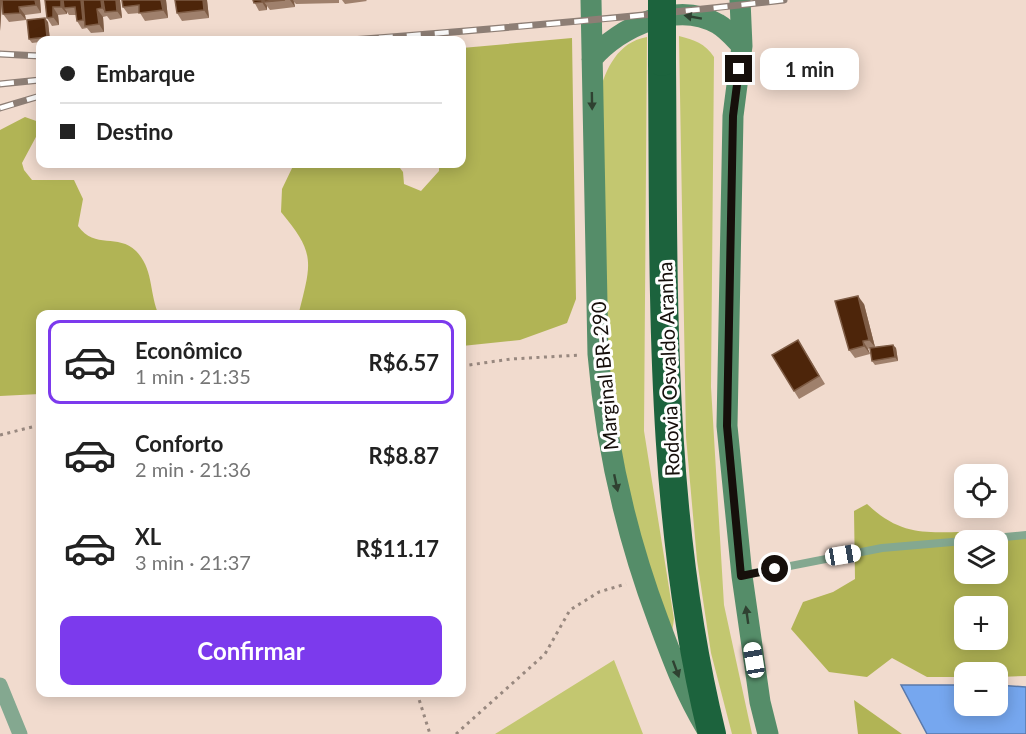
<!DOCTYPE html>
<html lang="pt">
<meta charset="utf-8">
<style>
:root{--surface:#fff;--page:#f2f2f2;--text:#222;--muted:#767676;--line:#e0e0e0;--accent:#7c3aed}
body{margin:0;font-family:Lato,sans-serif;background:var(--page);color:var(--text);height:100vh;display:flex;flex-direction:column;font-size:22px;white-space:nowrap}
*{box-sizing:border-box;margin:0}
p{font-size:20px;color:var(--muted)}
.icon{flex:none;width:33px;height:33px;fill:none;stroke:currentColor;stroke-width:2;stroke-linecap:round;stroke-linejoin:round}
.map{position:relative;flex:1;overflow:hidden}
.sheet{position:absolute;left:36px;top:310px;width:430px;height:387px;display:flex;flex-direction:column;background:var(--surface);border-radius:12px;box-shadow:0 3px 15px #0003}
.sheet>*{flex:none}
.hud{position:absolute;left:36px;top:36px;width:430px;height:132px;border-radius:12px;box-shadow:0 3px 15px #0003;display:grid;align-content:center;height:132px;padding:0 24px;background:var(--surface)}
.tools{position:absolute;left:954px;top:464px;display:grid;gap:12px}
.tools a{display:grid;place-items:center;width:54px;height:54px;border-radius:12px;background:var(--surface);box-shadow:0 3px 15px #0003;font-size:30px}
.end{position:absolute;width:27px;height:27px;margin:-14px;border:8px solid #160f0b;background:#fff;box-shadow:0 0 0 3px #fff}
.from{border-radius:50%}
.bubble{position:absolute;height:42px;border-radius:12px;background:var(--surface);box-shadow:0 3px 15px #0003;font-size:20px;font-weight:700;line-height:42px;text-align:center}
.car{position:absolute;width:18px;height:36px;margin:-18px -9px;border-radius:8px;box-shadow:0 0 4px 2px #0007;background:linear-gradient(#fff 24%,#345 0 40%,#fff 0 76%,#345 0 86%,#fff 0)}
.hud b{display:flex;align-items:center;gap:21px;height:57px;font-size:22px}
.hud b+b{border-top:2px solid var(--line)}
.hud i{width:15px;height:15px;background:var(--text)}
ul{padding:10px 0 0;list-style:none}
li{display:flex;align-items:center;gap:18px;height:84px;margin:0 12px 9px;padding:0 12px;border:3px solid transparent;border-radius:12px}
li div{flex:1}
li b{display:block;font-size:22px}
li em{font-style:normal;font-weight:700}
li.active{border-color:var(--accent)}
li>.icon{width:54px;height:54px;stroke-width:1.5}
.button{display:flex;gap:12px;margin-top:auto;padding:12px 24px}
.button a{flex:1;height:69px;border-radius:12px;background:var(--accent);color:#fff;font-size:24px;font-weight:700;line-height:69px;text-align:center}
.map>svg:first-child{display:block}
</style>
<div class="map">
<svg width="1026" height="734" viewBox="0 0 1026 734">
<rect width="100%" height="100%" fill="#f1dbce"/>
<path fill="#c3c770" d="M679,36C694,40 705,43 714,57L711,387L724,605L752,734H732L711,653L697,560L686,437Z
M647,37L644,431L674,619L671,639L636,532L604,355L599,94C606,68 618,42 647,37Z
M614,660L643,734H495Z"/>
<path fill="#b1b455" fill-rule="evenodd" d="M572,38L576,299L567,323L520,340L462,346V315H216L218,313L299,312C312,261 315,253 281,212L282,189L294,164H397L403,172L404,184L421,191L439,171V164H462V48Z
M25,117L39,122L37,135L22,163L24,170L32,180H74L83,199L78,226C95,250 118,233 136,251C154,269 149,294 159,315H40V394L0,396V130Z
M867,504C909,544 938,528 989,533C1001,534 1014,538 1026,538V676L998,677V672H964V677H927L892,658L867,677L829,672L791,629L803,602L833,592L855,579L854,511ZM964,540H998V573H964ZM964,606H998V639H964Z
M854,700L902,734H858Z"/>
<path fill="#76a7ef" stroke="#5979ab" stroke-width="1.5" d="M901,685H964V705H998V685L1026,687V734H927Z"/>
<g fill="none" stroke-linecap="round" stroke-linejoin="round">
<path stroke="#98887f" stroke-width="3" stroke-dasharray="3 4.5" stroke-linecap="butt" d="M462,366L511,359L581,355
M0,435L40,425
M417,693L430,734
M456,734L545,654L570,610L599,592L626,584"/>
<path stroke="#84a890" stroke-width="8" d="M973,540L1026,535
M744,575L882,548L964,541"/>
<path stroke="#84a890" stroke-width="15" d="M0,685L20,734"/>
<path stroke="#558d69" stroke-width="21" d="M591,0L598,354C606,448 625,532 658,620C673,660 684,691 706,728
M740,0L742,46L733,116L727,426L742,576L760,702L768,734
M592,59C619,27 677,0 718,24C727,29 735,39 742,46"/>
<path stroke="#1c633d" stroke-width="28" d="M662,62C664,288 658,514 712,734"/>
<defs>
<path id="rail" d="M351,40C495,29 640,17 784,0
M0,54L40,56
M0,84L40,80
M0,108L40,96"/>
</defs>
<use href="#rail" stroke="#8d7e75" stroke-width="7"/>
<use href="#rail" stroke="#fff" stroke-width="4.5" stroke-dasharray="14" stroke-linecap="butt"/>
<path stroke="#1c633d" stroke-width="28" d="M662,62V0"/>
</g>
<path fill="#9f806c" d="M0,0H40L41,13L25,15L26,20L9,22L3,14L2,3L0,31Z
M45,0H120L122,18L110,20L107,16L103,17L104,32L91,33L87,28L82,29L77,21L76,15H69L67,12V14L58,15L59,25L52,26L47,18Z
M166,0L168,18L145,21L140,13L128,14L123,7Z
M175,0H207L209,18L182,21L177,13Z
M253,0H339V3L296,4L294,2L295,7L270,10L267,6V10L259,11Z
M342,0H366L367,1L345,4Z
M48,22L50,40H40V42L32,43L29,39Z
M864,304L875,347L893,345L896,348L898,361L875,365L872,361L870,348L868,349L870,354L855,358L849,350Z
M803,348L825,384L799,399L794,391Z"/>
<path fill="#7e5c45" d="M0,0H2L0,31Z
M35,0H40L41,13L36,5Z
M61,0H65L64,8L67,12V14L61,7Z
M81,0H86L87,25L83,20Z
M101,0H106L105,12L108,16L102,8Z
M116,0H120L122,18L117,11Z
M161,0H166L168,18L163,10Z
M203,0H207L209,18L204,10Z
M262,0H266L264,2L267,6V10L262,2Z
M290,0H293L294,2L295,7Z
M19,7L25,15L26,20L20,13Z
M53,7L58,15L59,25L53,17Z
M97,9L103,17L104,32L99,24Z
M45,18L48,22L50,40L47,37Z
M858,296L864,304L875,347L869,340Z
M863,341L868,349L870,354L864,346Z
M893,345L896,348L898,361L895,357Z"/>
<path fill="#4d250a" stroke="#7e5c45" stroke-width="1.5" d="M2,0H35L36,5L19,7L20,13L3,14Z
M45,0H61V7H53V17L47,18Z
M63,0H81L83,20L77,21L75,7L64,8Z
M83,0H101L102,8L97,9L99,24L85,26Z
M103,0H116L117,11L105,12Z
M122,0H161L163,10L139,13V5L123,7Z
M175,0H203L204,10L177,13Z
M253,0H262V2L254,3Z
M264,0H285L264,2Z
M45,18L47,37L29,39L27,20Z
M858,296L869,340L863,341L864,346L849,350L835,301Z
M798,340L819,376L794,391L772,355Z
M893,345L895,357L872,361L870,348Z"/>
<defs><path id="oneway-solid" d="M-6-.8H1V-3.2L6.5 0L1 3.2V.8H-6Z" transform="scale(1.5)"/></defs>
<g fill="#2f4131">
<use href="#oneway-solid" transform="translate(693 17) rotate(-170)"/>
<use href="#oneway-solid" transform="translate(592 101) rotate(89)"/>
<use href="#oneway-solid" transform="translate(616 483) rotate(78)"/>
<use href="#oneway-solid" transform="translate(747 615) rotate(-98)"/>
<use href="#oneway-solid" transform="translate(676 669) rotate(70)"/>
</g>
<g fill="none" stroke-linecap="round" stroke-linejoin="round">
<path stroke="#160f0b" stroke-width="8" d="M739,69L733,116L727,426L741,576L775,569"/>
</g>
<g text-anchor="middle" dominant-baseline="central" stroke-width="6" stroke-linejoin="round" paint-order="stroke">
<g font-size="20" fill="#160f0b" stroke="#fff">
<text transform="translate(668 369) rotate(-92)">Rodovia Osvaldo Aranha</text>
<text transform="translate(604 376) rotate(-95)">Marginal BR-290</text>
</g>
</g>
</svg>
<div class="tools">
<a><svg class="icon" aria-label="locate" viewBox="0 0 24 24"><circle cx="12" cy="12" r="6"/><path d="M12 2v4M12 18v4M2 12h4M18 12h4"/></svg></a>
<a><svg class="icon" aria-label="layers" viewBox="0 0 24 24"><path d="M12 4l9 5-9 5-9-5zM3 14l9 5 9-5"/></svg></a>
<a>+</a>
<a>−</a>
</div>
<i class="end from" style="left:775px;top:569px"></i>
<i class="end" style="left:739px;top:69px"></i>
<div class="bubble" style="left:760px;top:48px;width:99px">1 min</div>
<i class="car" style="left:843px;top:555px;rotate:81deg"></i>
<i class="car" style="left:754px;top:660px;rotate:351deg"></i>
<div class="hud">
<b><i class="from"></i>Embarque</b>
<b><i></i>Destino</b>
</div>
<section class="sheet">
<ul>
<li class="active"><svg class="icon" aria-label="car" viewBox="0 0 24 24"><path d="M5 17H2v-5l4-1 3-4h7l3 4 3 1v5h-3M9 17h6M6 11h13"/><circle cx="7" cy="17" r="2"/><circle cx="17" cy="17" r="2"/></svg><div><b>Econômico</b><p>1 min · 21:35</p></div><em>R$6.57</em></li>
<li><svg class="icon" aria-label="car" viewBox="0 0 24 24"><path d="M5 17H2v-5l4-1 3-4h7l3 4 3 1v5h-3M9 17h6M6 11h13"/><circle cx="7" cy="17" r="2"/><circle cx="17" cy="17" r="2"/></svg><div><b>Conforto</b><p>2 min · 21:36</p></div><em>R$8.87</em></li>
<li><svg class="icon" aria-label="car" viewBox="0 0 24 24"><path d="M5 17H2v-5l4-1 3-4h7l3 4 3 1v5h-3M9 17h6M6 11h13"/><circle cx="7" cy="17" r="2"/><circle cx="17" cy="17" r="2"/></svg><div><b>XL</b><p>3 min · 21:37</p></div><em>R$11.17</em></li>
</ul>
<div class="button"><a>Confirmar</a></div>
</section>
</div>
